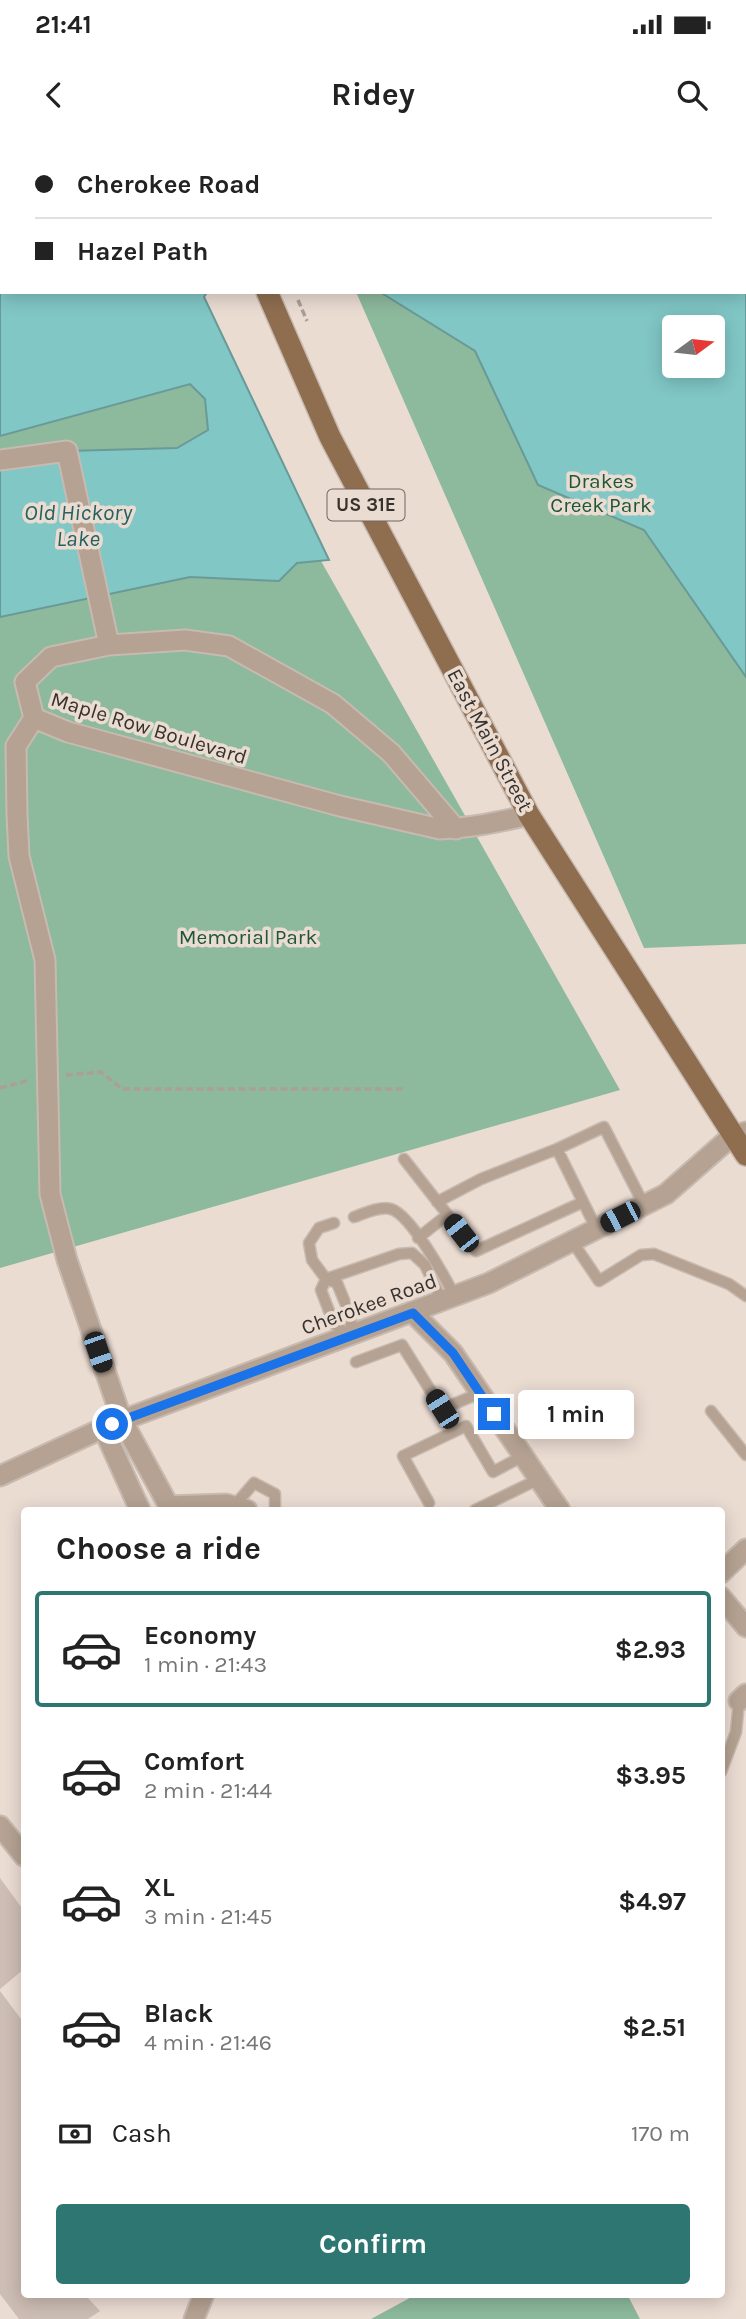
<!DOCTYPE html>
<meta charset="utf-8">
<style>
:root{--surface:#fff;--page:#f2f2f2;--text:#222;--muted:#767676;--line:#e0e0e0;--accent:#2d7672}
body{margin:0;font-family:Karla,sans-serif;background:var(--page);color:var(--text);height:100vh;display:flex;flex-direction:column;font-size:26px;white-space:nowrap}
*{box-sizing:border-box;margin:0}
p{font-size:23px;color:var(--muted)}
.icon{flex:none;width:38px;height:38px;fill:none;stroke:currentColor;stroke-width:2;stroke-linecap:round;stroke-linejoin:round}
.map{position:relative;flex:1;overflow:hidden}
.details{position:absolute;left:21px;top:1367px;width:704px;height:791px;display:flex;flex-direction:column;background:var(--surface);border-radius:7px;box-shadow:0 4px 18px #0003}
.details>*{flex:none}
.banner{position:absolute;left:0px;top:0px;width:747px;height:154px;box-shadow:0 4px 18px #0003;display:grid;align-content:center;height:154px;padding:0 35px;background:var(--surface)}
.needle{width:46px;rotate:75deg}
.buttons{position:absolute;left:662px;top:175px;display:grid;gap:14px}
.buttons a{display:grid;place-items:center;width:63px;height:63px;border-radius:7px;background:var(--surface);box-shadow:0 4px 18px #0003;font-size:35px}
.end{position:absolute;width:32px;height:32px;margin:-16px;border:9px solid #1a73e8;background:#fff;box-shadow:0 0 0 4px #fff}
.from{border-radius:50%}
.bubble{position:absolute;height:49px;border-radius:7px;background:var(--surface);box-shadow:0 4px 18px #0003;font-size:23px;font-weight:700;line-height:49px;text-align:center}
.car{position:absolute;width:21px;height:42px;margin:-21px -10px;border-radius:9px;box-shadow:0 0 5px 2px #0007;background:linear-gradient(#222 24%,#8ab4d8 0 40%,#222 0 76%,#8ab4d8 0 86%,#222 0)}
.banner b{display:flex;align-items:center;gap:24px;height:66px;font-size:26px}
.banner b+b{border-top:2px solid var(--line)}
.banner i{width:18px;height:18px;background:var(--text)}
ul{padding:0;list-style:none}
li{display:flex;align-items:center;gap:21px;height:116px;margin:0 14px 10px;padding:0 21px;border:4px solid transparent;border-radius:7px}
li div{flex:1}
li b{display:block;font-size:26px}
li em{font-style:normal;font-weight:700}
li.on{border-color:var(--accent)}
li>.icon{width:63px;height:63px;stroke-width:1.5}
h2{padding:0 35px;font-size:32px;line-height:84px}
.pay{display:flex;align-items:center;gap:18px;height:77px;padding:0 35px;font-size:26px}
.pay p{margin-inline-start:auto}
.action{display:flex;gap:14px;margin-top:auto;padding:14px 35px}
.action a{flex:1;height:80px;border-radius:7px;background:var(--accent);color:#fff;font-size:28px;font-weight:700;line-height:80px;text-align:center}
.status{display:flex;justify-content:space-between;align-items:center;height:49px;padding:0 35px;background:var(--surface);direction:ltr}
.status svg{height:19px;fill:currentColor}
header{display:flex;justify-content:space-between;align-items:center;height:91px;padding:0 35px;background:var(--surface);font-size:32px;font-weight:700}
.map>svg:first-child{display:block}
</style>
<div class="status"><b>21:41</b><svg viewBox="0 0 49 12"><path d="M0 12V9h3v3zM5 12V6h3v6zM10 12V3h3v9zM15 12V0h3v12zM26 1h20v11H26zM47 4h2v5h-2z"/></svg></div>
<header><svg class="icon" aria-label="back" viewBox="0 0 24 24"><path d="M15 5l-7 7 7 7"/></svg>Ridey<svg class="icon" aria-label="search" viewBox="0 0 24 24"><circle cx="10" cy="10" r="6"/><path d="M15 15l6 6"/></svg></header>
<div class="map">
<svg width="746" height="2179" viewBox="0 0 746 2179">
<rect width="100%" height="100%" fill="#ebdcd2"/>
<path fill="#8db99d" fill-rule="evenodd" d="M746,127V804L644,808L356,152H746ZM674,187H712V226H674Z
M195,198L620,950L0,1128V268Z
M417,2154H627L640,2179H371Z"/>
<path fill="#80c7c6" stroke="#6a9a98" stroke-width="2" fill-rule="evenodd" d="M0,0H142L2,2V152H207L204,157L329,420L297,423L279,441L190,437L0,477V326L67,311L177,308L208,290L205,259L190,244L0,296Z
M746,103V537L644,390L538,345L475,211L380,152H746ZM674,187H712V226H674Z"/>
<path fill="#cdbdb4" d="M0,1738L24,1771V1829L0,1849Z
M0,1851L24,1883V2154H84L100,2171L88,2179H19L0,2154Z"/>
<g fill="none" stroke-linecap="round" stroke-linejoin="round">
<defs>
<path id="lane" d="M404,1019L476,1111L583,1062
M437,1062L481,1039L557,1009
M354,1077C365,1073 380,1066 391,1069C411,1075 445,1137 455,1157
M334,1083L319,1088L309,1103L312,1120L326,1139L399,1114L412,1113L425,1125L442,1161
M596,1088L557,1009L604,987L644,1065
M418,1098L447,1075
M572,1101L599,1141L641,1115L654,1114L729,1144L746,1156
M326,1139L337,1143L351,1177L350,1196L334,1184L321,1150Z
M356,1222L402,1205L442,1269L480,1253
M711,1271L746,1315
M429,1363L403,1316L466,1286L493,1332L523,1316
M234,1366L254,1343L275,1354V1370
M475,1370L539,1339
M721,1632L736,1592L739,1561"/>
<path id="street" d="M0,320L67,311L109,505
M34,578L16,606L17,674L19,716L45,820L50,1054L67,1120L122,1280L171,1370
M456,689L391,613L333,564L229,506L185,500L109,505L51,517L25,542L34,578L68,592L340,666L440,689C471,688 499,682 529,675
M413,1173L453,1213L560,1370
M103,1288L140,1370
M0,1336L112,1284L489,1143L666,1054L732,996L746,992
M169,1366L226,1364L247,1370
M721,1433L746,1409
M721,1457L746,1487
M739,1561L746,1554
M0,1686L24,1716
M194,2179L204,2154"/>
<path id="primary" d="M210,0L211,2
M267,152L330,297L529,675L746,1015"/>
</defs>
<use href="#lane" stroke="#c7bab1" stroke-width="13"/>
<use href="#street" stroke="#c7bab1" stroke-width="23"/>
<use href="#primary" stroke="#c7bab1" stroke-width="24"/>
<path stroke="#ab9f97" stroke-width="3.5" stroke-dasharray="7 3.5" stroke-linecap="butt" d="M298,160L307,181
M66,935L101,932L122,949H404
M0,948L30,940"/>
<use href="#lane" stroke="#b5a292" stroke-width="10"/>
<use href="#street" stroke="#b5a292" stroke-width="19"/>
<use href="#primary" stroke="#8f6e50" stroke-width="21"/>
</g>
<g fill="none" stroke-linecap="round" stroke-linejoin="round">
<path stroke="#1a73e8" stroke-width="9" d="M112,1284L413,1173L453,1213L494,1274"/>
</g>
<g text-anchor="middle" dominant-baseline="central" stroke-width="7" stroke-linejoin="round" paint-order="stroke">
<rect fill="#ebdcd2" stroke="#6e655f" stroke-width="2" x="327.5" y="349.5" width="77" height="31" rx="5"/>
<g font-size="19" font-weight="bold" fill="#38322e">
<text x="366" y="365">US 31E</text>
</g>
<g font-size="21" fill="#1d5738" stroke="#ebdcd2">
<text x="601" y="341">Drakes<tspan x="601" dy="24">Creek Park</tspan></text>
<text x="248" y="797">Memorial Park</text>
</g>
<g font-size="21" fill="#38322e" stroke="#ebdcd2">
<text transform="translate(149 588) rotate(17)">Maple Row Boulevard</text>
<text transform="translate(490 600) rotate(62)">East Main Street</text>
<text transform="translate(369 1164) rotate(-20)">Cherokee Road</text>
</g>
<g font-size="23" font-style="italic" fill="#266161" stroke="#ebdcd2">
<text x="78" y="372">Old Hickory<tspan x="78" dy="26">Lake</tspan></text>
</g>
</g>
</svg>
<div class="buttons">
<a><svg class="needle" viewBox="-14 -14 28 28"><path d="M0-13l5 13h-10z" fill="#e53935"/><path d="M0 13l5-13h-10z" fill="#767676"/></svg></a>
</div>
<i class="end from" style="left:112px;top:1284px"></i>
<i class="end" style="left:494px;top:1274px"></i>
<div class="bubble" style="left:518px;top:1250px;width:116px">1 min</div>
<i class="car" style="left:620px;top:1077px;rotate:243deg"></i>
<i class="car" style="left:461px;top:1093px;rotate:322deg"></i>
<i class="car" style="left:98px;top:1212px;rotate:161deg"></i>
<i class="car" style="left:442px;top:1269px;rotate:328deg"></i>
<div class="banner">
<b><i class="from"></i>Cherokee Road</b>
<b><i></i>Hazel Path</b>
</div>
<section class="details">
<h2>Choose a ride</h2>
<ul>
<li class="on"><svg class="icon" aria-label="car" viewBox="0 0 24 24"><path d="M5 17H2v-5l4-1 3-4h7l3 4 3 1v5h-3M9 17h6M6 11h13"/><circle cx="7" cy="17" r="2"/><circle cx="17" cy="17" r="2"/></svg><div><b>Economy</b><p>1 min · 21:43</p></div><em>$2.93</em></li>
<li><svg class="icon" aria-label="car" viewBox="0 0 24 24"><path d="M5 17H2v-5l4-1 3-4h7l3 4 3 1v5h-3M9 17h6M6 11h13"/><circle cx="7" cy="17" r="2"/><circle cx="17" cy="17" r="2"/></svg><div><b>Comfort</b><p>2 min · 21:44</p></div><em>$3.95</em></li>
<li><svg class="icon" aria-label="car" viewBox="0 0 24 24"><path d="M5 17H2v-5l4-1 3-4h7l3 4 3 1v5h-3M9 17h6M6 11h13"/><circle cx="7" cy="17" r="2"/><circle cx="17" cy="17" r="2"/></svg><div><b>XL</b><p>3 min · 21:45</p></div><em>$4.97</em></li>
<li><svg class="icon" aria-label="car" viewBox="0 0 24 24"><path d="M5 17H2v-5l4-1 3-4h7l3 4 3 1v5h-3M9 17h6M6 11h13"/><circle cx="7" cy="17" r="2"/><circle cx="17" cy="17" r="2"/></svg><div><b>Black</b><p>4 min · 21:46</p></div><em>$2.51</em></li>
</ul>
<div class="pay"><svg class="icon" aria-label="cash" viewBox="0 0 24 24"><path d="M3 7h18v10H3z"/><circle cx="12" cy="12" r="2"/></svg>Cash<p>170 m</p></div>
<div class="action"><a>Confirm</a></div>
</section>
</div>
